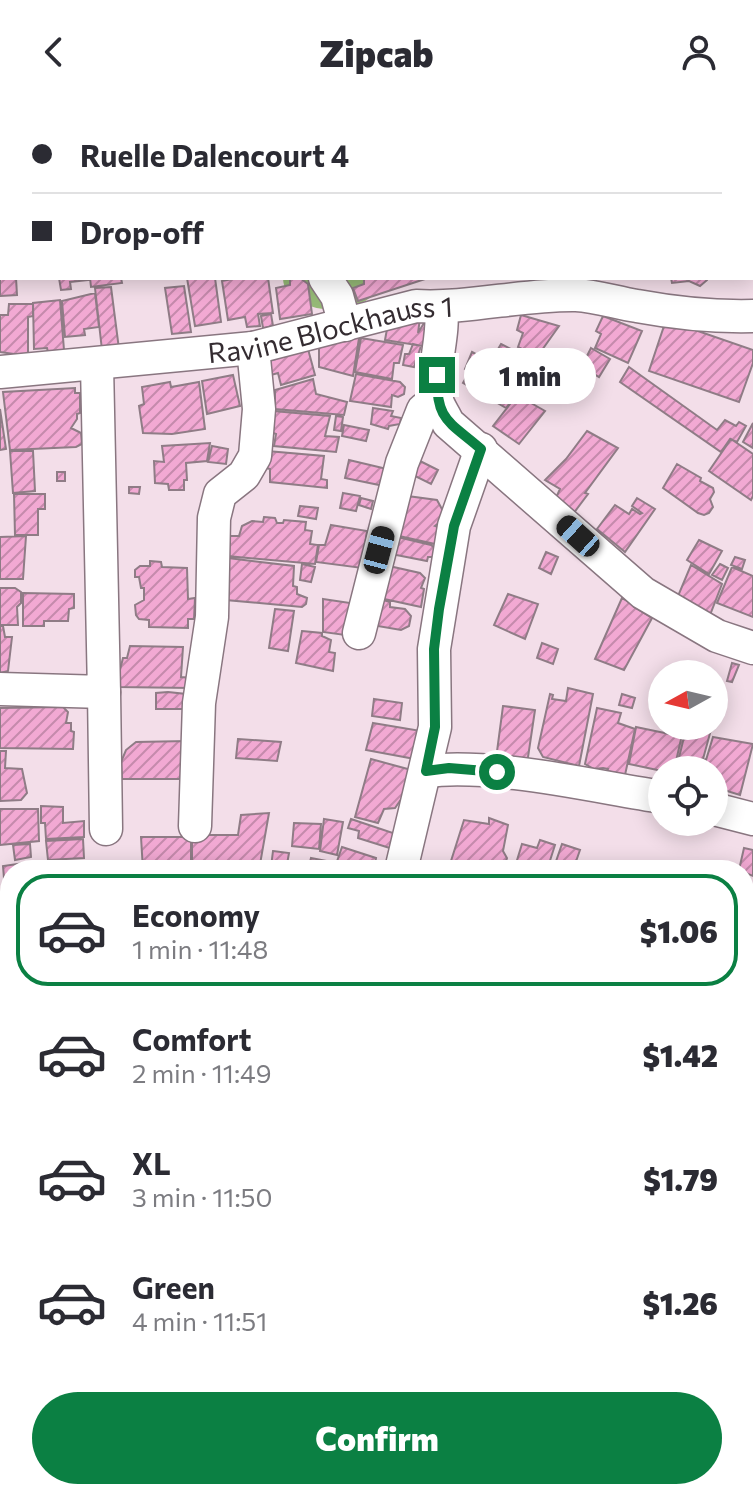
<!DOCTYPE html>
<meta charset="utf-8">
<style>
:root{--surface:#fff;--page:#f7f7f7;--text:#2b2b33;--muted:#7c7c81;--line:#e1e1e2;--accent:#0b8043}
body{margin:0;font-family:Commissioner,sans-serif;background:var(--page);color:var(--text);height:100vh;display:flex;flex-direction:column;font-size:30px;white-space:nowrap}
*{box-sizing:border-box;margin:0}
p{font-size:26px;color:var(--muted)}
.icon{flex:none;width:44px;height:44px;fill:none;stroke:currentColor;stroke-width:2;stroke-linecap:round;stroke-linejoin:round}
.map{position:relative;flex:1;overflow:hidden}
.details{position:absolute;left:0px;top:756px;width:754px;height:640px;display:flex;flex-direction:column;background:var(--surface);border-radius:32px 32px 0 0;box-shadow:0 4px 20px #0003}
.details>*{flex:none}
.guide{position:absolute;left:0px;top:0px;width:754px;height:176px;box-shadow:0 4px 20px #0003;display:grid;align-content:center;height:176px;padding:0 32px;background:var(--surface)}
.needle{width:52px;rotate:262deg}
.buttons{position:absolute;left:648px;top:556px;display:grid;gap:16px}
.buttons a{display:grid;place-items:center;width:80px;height:80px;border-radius:50%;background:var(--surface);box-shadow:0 4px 20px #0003;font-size:40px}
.end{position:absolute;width:36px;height:36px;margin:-18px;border:10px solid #0b8043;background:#fff;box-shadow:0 0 0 4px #fff}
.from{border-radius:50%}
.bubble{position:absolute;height:56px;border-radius:28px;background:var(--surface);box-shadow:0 4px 20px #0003;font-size:26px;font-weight:800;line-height:56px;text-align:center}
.car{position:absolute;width:24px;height:48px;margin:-24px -12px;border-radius:10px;box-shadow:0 0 6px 2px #0007;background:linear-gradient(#222 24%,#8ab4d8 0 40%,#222 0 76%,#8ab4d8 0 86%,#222 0)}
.guide b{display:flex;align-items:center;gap:28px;height:76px;font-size:30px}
.guide b+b{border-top:2px solid var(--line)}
.guide i{width:20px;height:20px;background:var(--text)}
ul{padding:14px 0 0;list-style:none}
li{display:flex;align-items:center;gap:24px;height:112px;margin:0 16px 12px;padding:0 16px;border:4px solid transparent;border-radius:32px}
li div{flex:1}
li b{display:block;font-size:30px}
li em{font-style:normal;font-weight:800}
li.current{border-color:var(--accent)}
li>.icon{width:72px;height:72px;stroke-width:1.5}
.primary-button{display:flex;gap:16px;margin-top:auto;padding:16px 32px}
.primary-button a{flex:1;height:92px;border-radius:48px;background:var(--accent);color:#fff;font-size:32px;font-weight:800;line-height:92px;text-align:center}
header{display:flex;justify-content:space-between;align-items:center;height:104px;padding:0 32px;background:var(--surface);font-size:36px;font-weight:800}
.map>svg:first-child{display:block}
</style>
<header><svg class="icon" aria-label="back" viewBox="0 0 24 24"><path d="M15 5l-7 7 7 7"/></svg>Zipcab<svg class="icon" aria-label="person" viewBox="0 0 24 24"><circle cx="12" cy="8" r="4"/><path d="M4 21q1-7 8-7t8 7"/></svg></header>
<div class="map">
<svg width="753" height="1396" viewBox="0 0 753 1396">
<defs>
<pattern id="building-hatch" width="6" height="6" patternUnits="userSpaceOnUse" patternTransform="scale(2)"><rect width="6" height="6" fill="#f2a9d3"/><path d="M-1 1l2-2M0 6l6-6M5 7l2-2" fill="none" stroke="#c58aac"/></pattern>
</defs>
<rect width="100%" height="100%" fill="#f3dee9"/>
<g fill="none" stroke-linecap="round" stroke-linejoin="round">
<path stroke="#95b976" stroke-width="52" d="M647,2L649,0
M309,174C324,181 338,182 353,174"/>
</g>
<path fill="url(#building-hatch)" stroke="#8f7c86" stroke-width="2" d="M371,0H407L409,2H372Z
M0,137H2V174H16L17,191L0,192Z
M59,174H88L89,176L70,178L71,185L61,186Z
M90,174H121L122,179L91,183Z
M187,174H215L221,218L195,222Z
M268,174L273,209L258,210L260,222L247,223L245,213L228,216L222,177L237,174Z
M290,174H300L308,180L312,210L280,215L276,184L290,181Z
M364,174H424L425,175L358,197L353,184L364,180Z
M671,174H707V176L700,182L689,177L672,179Z
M184,182L191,228L172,230L165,184Z
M111,183L119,245L102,246L95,184Z
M95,189L99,223L84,225L85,231L65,233L62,197Z
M60,196L64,246L48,248L47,244L34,245L33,199Z
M9,200H33V212L28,213V252L0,248V211H8Z
M271,210L273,222L263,224L261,212Z
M521,211L559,222L537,253L518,243L523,229L517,226Z
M603,212L642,227L628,259L595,244L601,230L596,227Z
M389,214H420L418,229L424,219L430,222L422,242L385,236Z
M666,216L753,246V259L739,298L649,267Z
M360,228L353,272L319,263V237Z
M361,234L403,241L399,259H394L392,275L355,268Z
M413,240L421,242L414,263L403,261L405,250H409Z
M501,240L531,255L521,274L491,257Z
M591,244L610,255L599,273L586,265L590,257L586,254Z
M308,245L315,271L281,281L278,269L271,271L268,257L276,255L275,250Z
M472,248L514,271L505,284L516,291L506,304L463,279L470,267L465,265Z
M629,263L717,326L725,316L736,322L739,318L746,322L737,338L730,335L721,348L620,278Z
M548,267L577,279L565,298L540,284Z
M356,270L400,278L405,283L404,290L398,293L392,291L391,303L350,297Z
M233,271L240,302L207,310L202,277Z
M313,275L316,290L347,298L344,311L275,305V286Z
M170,278L171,283L199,278L205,325L172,330L143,329L139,302L144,300L142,283Z
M75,284V289H80V309L77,310V315L71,324L81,329L82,340L76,343L10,346L3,288Z
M517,291L545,307L519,340L493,322Z
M373,304L393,307L391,312L401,314L400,320L389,322L388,325L371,320Z
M0,305L6,345L0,346Z
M273,307L330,312L325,332L339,333L336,348L274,342L276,330L270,328Z
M336,312L343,313L341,327L334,326Z
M753,319V344L743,338Z
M344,321L369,326L366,337L342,332Z
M587,327L618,344L585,389L588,390L573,410L555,396L560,385L545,376L566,355Z
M731,335L753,350V392L751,396L709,367Z
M210,339L207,357L186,359L187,376H184V386H169L168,380L155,379L154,357L164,358L162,342Z
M212,342L228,345L226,360L208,358Z
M10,347H33L35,387L13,389Z
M267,347L324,352L321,375L327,376V384L270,378V365L266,364Z
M412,353L438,366L431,380L405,367Z
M349,356L387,365L384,382L345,374Z
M677,360L701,374L700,377L713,384L714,388L710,395L713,403L709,409L704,411L698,409L663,384Z
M57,368H65V377H57Z
M129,383H140L139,390L129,389Z
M343,389L360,392L356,407L340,404Z
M14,390H45V405H38V431H15Z
M400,391L437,396L443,407L440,418L435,422L438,423L435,440L390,430Z
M361,394L373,397L371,405L359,401Z
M637,394L655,405L625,448L597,425L615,401L629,410L632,405L640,410L642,409L632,402Z
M300,402L318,404L316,415L298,412Z
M264,413L275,414L277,419H283L284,416L306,418L305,426L312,427L310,440L318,441L315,460L227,452L230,432H239L242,422L252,417L263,418Z
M331,421L367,427L362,464L316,458L319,441H325Z
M389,431L431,441L436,445L433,453H428L427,457L386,449Z
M26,432L23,475H0V433Z
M699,436L722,447L709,470L687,456Z
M546,448L558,453L551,470L539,464Z
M735,453L745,456L742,465L731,461Z
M228,454L294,462L293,482L297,483V490L307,494L306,500L302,503L226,496Z
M150,457L161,458L162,463L187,464L188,495L195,494L194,515H188V524L149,523V516L139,515L136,511L135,501L144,496V484H141L139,473H135V466L140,462H150Z
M302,460L315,463L311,478L300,476Z
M720,460L728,464L722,476L712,471Z
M691,461L722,480L710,511L678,492Z
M389,462L420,469L425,474L421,484L424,485L421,503L375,493Z
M732,463L753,472V513L717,499Z
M0,484H15L21,488V499L17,503L18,521H0Z
M23,489L74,490V504L69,505L68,517H44V522H23Z
M508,490L538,500L525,535L494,521Z
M373,493L390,498V503L405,505L411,512L409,522L401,526L366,520Z
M622,494L635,501L634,503L652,514L624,566L595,555Z
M323,495L357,500L352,532L323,528Z
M275,505L294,507L288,547L269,544Z
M0,522H3L5,533H12L8,567L0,569Z
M302,527L322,529V532L331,536L329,548L335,549L333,567L296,559Z
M542,539L558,545L553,560L537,554Z
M130,542L183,543L181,573L192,574L191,584L118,583L117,568L120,566L123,554H127Z
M732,559L739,561L732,578L727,577Z
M568,584L593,590L579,662L543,653L538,644L550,590L553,591L552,595L566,597Z
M168,588L186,590V605H156V589Z
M622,590L635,594L632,604L619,601Z
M374,595L402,599L400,616L372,612Z
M714,599L721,601L715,622H714Z
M503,602L535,606L527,660L496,655Z
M63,603L68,608L66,619H71V627L74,628L73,645L0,644V604Z
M597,604L621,609L618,619L635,625L625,671L607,667L608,665L603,664L594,665L585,660Z
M373,619L421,627L415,655L366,646Z
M684,622H712L703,655L706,656L703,666H674Z
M636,623L684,633L676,666L662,667L629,660Z
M713,633L753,640L740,691L714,683V666H703Z
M238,635L281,638L277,657L236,654Z
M187,637L191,675H122L121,658L126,646L136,638Z
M0,647H6L5,664L22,665L27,689L21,696L0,697Z
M371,655L415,667L404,698L400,697L395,704L384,705L378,719L355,713Z
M41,702L63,703V719L84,717V733L46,735L45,719H41Z
M0,705H38L39,737L0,741Z
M269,709L259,766H192V731H238L241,711Z
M489,714L508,721L503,747L507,754L503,766H487L451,757L464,716L489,720Z
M324,715L343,718L337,751L320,747Z
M351,715L402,732L396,746L358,734L359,727L348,724Z
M294,719L321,720L319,745L292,742Z
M141,733H191V766H143Z
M83,735L84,754L48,756L46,737Z
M540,736L555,741L547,766H514L522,740L537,744Z
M30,740L31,753L15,756L13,741Z
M562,740L580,746L573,766H553Z
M342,743L376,754L375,760L386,766H334Z
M744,744L753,746V772L739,766Z
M273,747L289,749L286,766H260V763H271Z
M311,754L332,758L330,766H308Z
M32,758V766H10V847L3,762Z
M744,785L753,789V823L750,832L752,834L744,874Z
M10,896V927L0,930V898Z
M10,930V955L0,957V933Z
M10,958V987L0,990V961Z
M10,991V1016L0,1019V993Z
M10,1020V1045L0,1048V1023Z
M10,1047V1081L0,1085V1051Z
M10,1088V1129L0,1142V1091Z
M744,1151L753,1155V1205L744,1202Z
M0,1156H10V1182L0,1181Z
M9,1184L10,1257L0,1259V1185Z
M744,1215L753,1220V1234L744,1228Z
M753,1250V1292L744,1294V1252Z
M753,1294V1332L744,1334V1296Z
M0,1365H10L11,1396H4Z
M753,1382V1396H719L718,1394L751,1386L750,1383Z
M18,1386H88V1396H18Z
M126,1386H180L185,1396H124Z
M203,1386H251L254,1396H205Z
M253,1386H292V1390L300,1388L302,1396H255Z
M324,1386H408L409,1396H324Z
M450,1386H505L507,1396H451Z
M559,1386H584L585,1396H555L554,1387Z"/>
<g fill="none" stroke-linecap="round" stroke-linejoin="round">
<defs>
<g id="minor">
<path d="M150,0L152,2"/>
<path d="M689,0L694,2"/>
<path d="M214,2L216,0"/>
<path d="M329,2L332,0"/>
<path d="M557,2L559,0"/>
<path d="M0,120H2"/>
<path d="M325,174L337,192L345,221"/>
<path d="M441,203C445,233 431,264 437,295C438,303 445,311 448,319L643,489L717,532L753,544"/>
<path id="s1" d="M0,268L253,244L416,202C469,205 522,190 576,191C596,192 617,199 637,202C675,209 714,213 753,212"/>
<path d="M359,529L402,359L423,306L436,297"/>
<path d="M0,585L104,588L97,261"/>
<path d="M104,588L106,725"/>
<path d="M426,667C496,659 591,682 662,693"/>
<path d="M714,705L753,715"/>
<path d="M195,722L199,599L212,513L214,414L220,390L244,371L255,352L259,305L253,244"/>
<path d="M401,766L435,623L434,545L454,422L481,345"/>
<path d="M0,876L10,875"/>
<path d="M744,900L753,903"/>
<path d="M744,1028L753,1030"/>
<path d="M109,1386V1396"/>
<path d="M193,1386L195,1396"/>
<path d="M310,1386L312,1396"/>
<path d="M516,1386L518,1396"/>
<path d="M687,1386L689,1396"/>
<path d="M439,1396V1386"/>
</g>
</defs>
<use href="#minor" stroke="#897680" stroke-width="35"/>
<use href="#minor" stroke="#fff" stroke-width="32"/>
</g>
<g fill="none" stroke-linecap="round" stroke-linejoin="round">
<path stroke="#0b8043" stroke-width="10" d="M437,271C436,317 449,317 481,345L454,422L439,505L434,545L435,623L426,667L449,664L497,668"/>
</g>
<g text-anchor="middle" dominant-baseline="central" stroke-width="7" stroke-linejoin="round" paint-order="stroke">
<g font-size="28" fill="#342c31" stroke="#fff">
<text stroke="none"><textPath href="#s1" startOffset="334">Ravine Blockhauss 1</textPath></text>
</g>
</g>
</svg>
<div class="buttons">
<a><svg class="needle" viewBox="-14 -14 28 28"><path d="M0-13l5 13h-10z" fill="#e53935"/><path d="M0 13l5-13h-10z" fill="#7c7c81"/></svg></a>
<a><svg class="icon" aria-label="locate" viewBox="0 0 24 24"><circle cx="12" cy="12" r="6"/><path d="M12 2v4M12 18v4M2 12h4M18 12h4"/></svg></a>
</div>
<i class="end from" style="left:497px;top:668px"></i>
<i class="end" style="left:437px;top:271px"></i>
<div class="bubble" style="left:464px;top:244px;width:132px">1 min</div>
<i class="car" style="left:578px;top:432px;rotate:312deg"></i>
<i class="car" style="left:379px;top:446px;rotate:15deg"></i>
<div class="guide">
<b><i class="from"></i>Ruelle Dalencourt 4</b>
<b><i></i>Drop-off</b>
</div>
<section class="details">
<ul>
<li class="current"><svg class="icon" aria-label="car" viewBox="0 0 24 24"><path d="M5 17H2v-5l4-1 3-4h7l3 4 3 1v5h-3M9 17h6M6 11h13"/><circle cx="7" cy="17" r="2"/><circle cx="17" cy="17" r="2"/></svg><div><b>Economy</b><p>1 min · 11:48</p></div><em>$1.06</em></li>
<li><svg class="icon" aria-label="car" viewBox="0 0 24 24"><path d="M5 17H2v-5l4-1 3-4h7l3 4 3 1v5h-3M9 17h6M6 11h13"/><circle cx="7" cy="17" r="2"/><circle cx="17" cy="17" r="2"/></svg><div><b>Comfort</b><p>2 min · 11:49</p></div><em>$1.42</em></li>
<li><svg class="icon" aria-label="car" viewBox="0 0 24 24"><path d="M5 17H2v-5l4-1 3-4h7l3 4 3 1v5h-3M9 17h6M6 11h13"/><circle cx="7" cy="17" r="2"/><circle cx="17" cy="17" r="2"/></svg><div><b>XL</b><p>3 min · 11:50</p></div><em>$1.79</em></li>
<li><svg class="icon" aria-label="car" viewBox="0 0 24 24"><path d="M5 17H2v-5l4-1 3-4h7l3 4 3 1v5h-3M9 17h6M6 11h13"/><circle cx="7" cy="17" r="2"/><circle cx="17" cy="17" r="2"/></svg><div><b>Green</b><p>4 min · 11:51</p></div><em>$1.26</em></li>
</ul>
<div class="primary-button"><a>Confirm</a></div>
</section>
</div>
